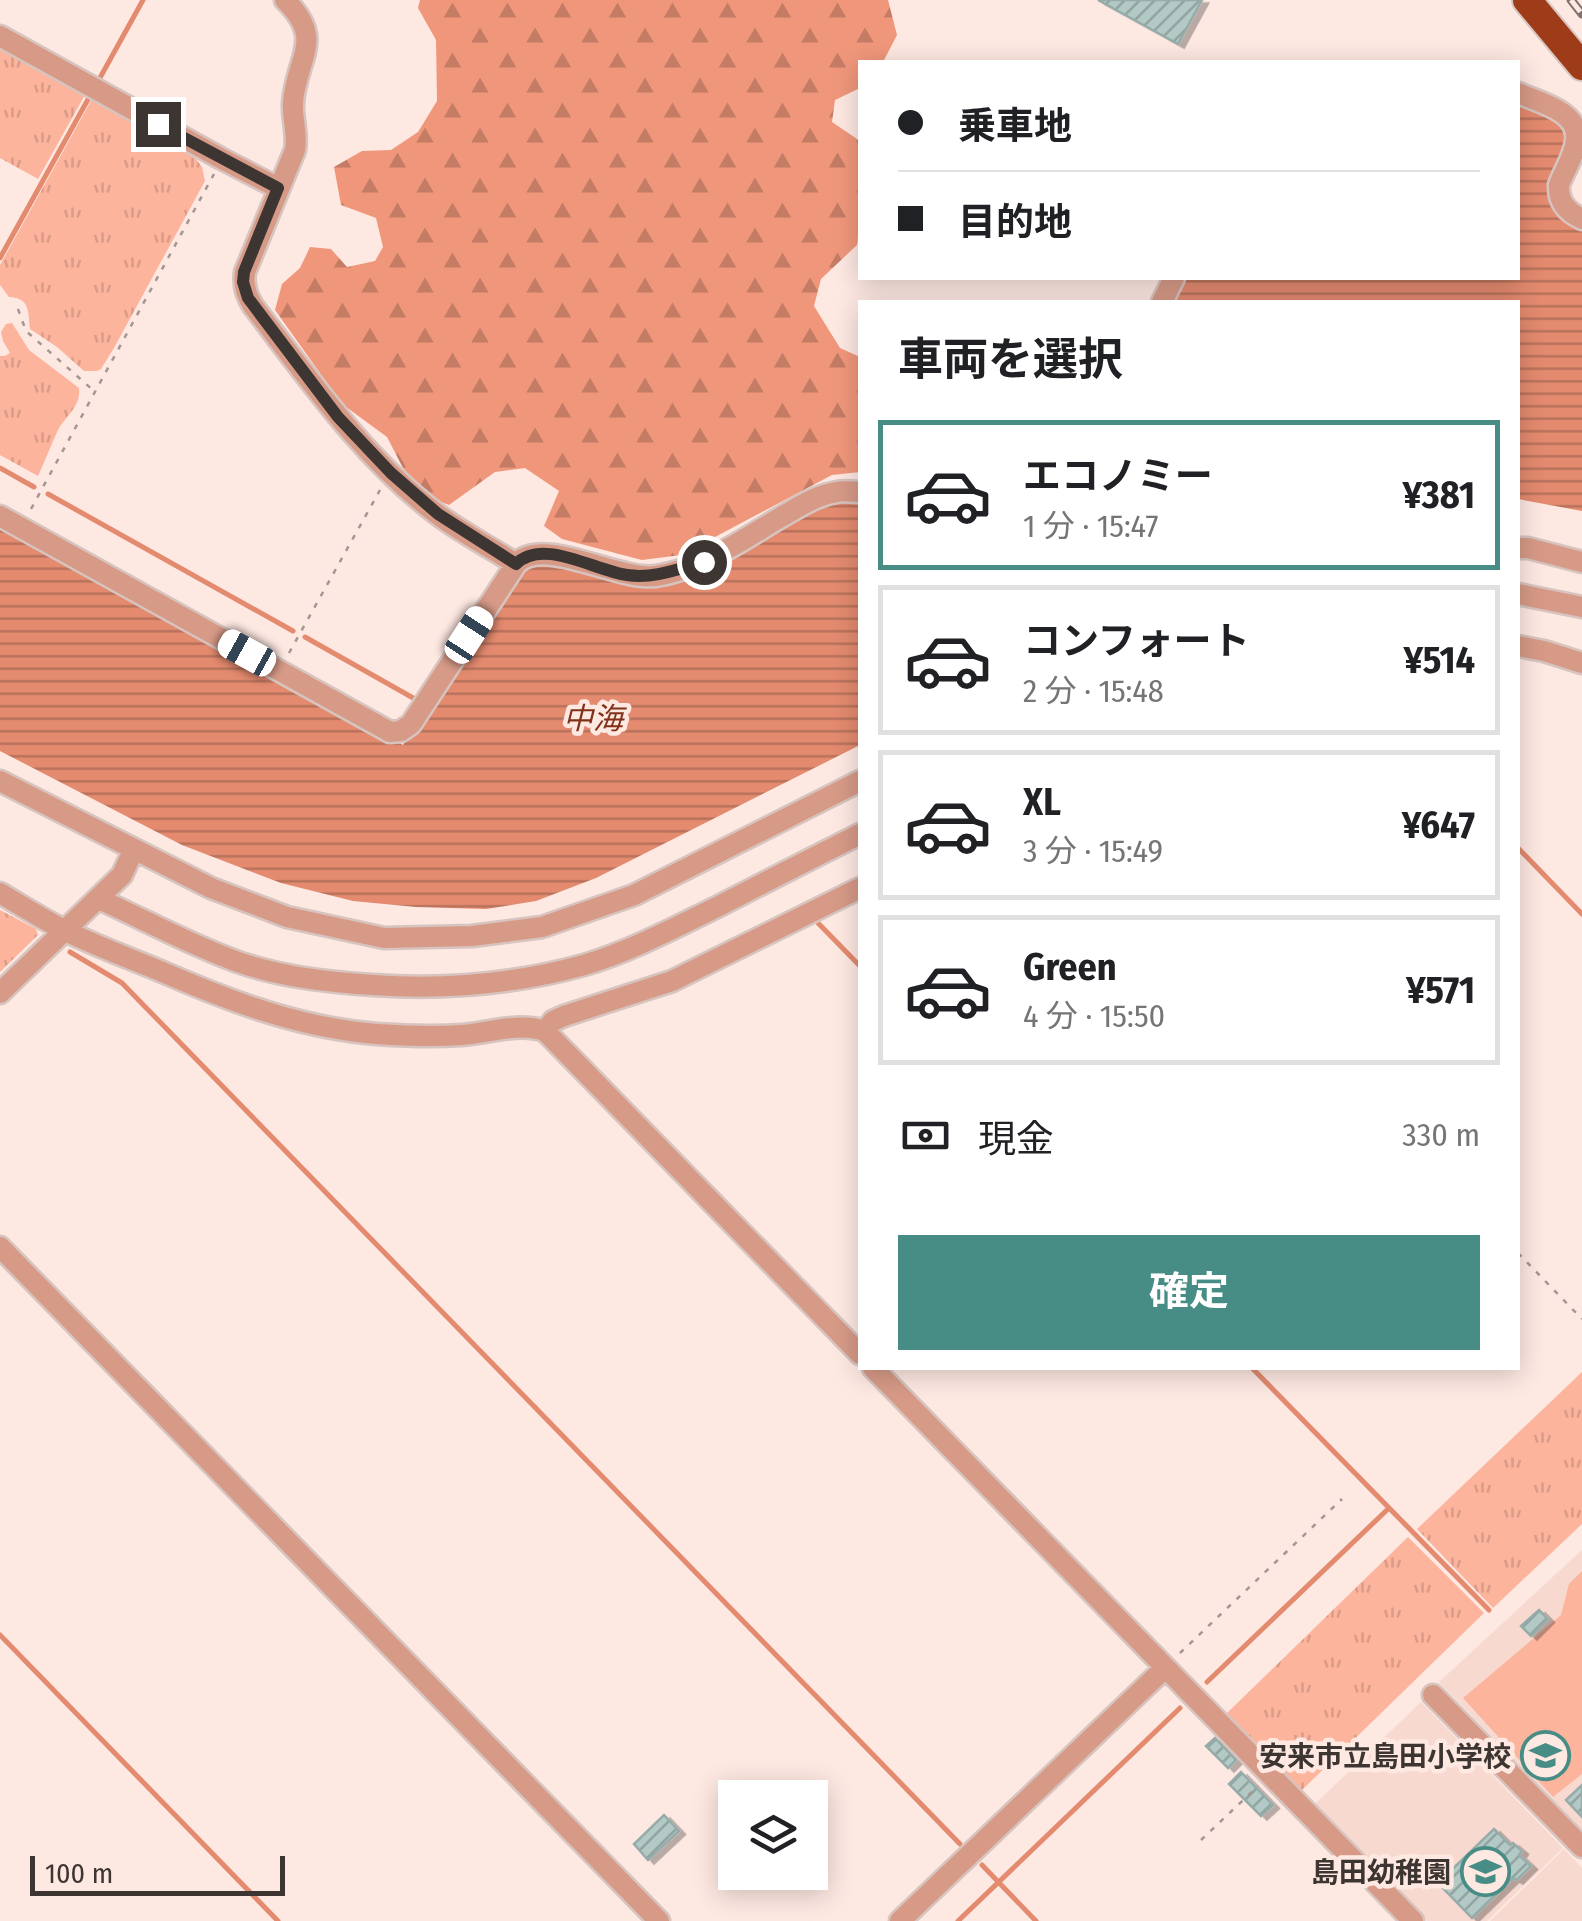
<!DOCTYPE html>
<html lang="ja">
<meta charset="utf-8">
<style>
:root{--surface:#fff;--page:#f6f6f6;--text:#202124;--muted:#757577;--line:#e0e0e0;--accent:#488d85}
body{margin:0;font-family:"Fira Sans Condensed","Noto Sans JP",sans-serif;background:var(--page);color:var(--text);height:100vh;display:flex;flex-direction:column;font-size:38px;white-space:nowrap}
*{box-sizing:border-box;margin:0}
p{font-size:32px;color:var(--muted)}
.icon{flex:none;width:55px;height:55px;fill:none;stroke:currentColor;stroke-width:2;stroke-linecap:round;stroke-linejoin:round}
.map{position:relative;flex:1;overflow:hidden}
.details{position:absolute;left:858px;top:300px;width:662px;height:1070px;display:flex;flex-direction:column;background:var(--surface);border-radius:0px;box-shadow:0 5px 25px #0003}
.details>*{flex:none}
.hud{position:absolute;left:858px;top:60px;width:662px;height:220px;border-radius:0px;box-shadow:0 5px 25px #0003;display:grid;align-content:center;height:220px;padding:0 40px;background:var(--surface)}
.fabs{position:absolute;left:718px;top:1780px;display:grid;gap:20px}
.fabs a{display:grid;place-items:center;width:110px;height:110px;border-radius:0px;background:var(--surface);box-shadow:0 5px 25px #0003;font-size:50px}
.scale{position:absolute;left:30px;bottom:25px;width:255px;box-sizing:border-box;padding-left:10px;border:5px solid #3d3532;border-top:0;font-size:28px;line-height:35px;white-space:nowrap;color:#3d3532;-webkit-text-stroke:8px #fee8e2;paint-order:stroke}
.end{position:absolute;width:45px;height:45px;margin:-22px;border:12px solid #3d3532;background:#fff;box-shadow:0 0 0 5px #fff}
.from{border-radius:50%}
.car{position:absolute;width:30px;height:60px;margin:-30px -15px;border-radius:12px;box-shadow:0 0 8px 2px #0007;background:linear-gradient(#fff 24%,#345 0 40%,#fff 0 76%,#345 0 86%,#fff 0)}
.hud b{display:flex;align-items:center;gap:35px;height:95px;font-size:38px}
.hud b+b{border-top:2px solid var(--line)}
.hud i{width:25px;height:25px;background:var(--text)}
ul{padding:0;list-style:none}
li{display:flex;align-items:center;gap:30px;height:150px;margin:0 20px 15px;padding:0 20px;border:5px solid var(--line);border-radius:0px}
li div{flex:1}
li b{display:block;font-size:38px}
li em{font-style:normal;font-weight:700}
li.on{border-color:var(--accent)}
li>.icon{width:90px;height:90px;stroke-width:1.5}
h2{padding:0 40px;font-size:45px;line-height:120px}
.pay{display:flex;align-items:center;gap:25px;height:110px;padding:0 40px;font-size:38px}
.pay p{margin-inline-start:auto}
.cta{display:flex;gap:20px;margin-top:auto;padding:20px 40px}
.cta a{flex:1;height:115px;border-radius:0px;background:var(--accent);color:#fff;font-size:40px;font-weight:700;line-height:115px;text-align:center}
.map>svg:first-child{display:block}
</style>
<div class="map">
<svg width="1582" height="1921" viewBox="0 0 1582 1921">
<defs>
<pattern id="grass-tufts" width="24" height="20" patternUnits="userSpaceOnUse" patternTransform="scale(2.5)"><rect width="24" height="20" fill="#fdb49d"/><path d="M3 7l-1-3M5 7V3M7 7l1-3M15 17l-1-3M17 17v-4M19 17l1-3" fill="none" stroke="#da9b88"/></pattern>
<pattern id="forest-firs" width="22" height="20" patternUnits="userSpaceOnUse" patternTransform="scale(2.5)"><rect width="22" height="20" fill="#f0977b"/><path d="M5 1l3.5 6h-7zM16 11l3.5 6h-7z" fill="#c47c65"/></pattern>
<pattern id="water-rules" width="6" height="5" patternUnits="userSpaceOnUse" patternTransform="scale(2.5)"><rect width="6" height="5" fill="#e38a6f"/><path d="M0 2.5h6" fill="none" stroke="#b9725c"/></pattern>
<pattern id="building-hatch" width="6" height="6" patternUnits="userSpaceOnUse" patternTransform="scale(2.5)"><rect width="6" height="6" fill="#b2c9c5"/><path d="M-1 1l2-2M0 6l6-6M5 7l2-2" fill="none" stroke="#92a4a1"/></pattern>
<filter id="shadow"><feDropShadow dx="6" dy="3.5" stdDeviation="0" flood-color="#0004"/></filter>
</defs>
<rect width="100%" height="100%" fill="#fee8e2"/>
<path fill="#f7d9d0" d="M1582,1550V1830L1439,1682Z
M1421,1702L1563,1848L1487,1921H1427L1314,1805Z
M1564,1849L1582,1868V1921H1490Z"/>
<path fill="url(#grass-tufts)" d="M0,46L86,93L38,179L0,158Z
M92,99L196,159L202,167L205,181L114,348L101,369L97,371H84L57,347L30,329C28,311 30,298 9,297L0,285V265Z
M12,323L29,350L79,388C81,407 66,415 58,430C51,445 45,461 38,476L0,455V356H5L10,353L3,341L1,332L6,324Z
M0,910L36,929L38,935L0,972Z
M1582,1372V1524L1493,1608L1417,1529Z
M1408,1537L1484,1613L1301,1791L1226,1714Z"/>
<path fill="url(#forest-firs)" d="M420,0H888L897,35L883,62H860V88L835,100L832,122L860,141V221L857,245L821,279L814,306L840,348L860,357V472L832,475L681,555L642,560L562,539L544,526L559,491L525,468L495,472L449,505L430,498L403,468L387,437L342,404L275,310L282,284L300,268L310,247L331,249L347,267L375,261L383,247L376,218L341,205L334,167L362,151L391,150L418,132L437,101L436,40L418,8Z"/>
<path fill="#fdb49d" d="M1582,1571V1774L1553,1797L1463,1698L1561,1615L1569,1584Z"/>
<path fill="url(#water-rules)" d="M1518,98L1559,120L1566,142L1550,191L1582,225V511L1518,499V302H1171L1182,278H1518Z
M830,499L860,500V745L596,878L536,901L486,909L416,907L353,901L281,883L182,845L0,751V522L403,745L514,575L526,562L700,575Z"/>
<g fill="none" stroke-linecap="round" stroke-linejoin="round">
<path stroke="#e38a6f" stroke-width="5" d="M96,85L143,0
M0,258L91,94
M0,468L34,487
M48,494L293,631
M305,637L415,699
M1518,848L1582,914
M818,923L860,966
M70,952L122,983L960,1844
M1252,1368L1489,1610
M0,1635L278,1921
M1207,1682L1389,1508
M982,1865L1036,1921
M958,1921L1180,1708"/>
</g>
<path fill="url(#building-hatch)" stroke="#96aca9" stroke-width="2.5" filter="url(#shadow)" d="M1098,0H1202L1178,44Z
M1539,1610L1548,1619L1531,1636L1521,1626Z
M1215,1738L1236,1760L1228,1768L1206,1746Z
M1241,1772L1273,1805L1261,1816L1229,1784Z
M1582,1785V1817L1566,1800Z
M664,1815L679,1831L648,1860L634,1844Z
M1494,1829L1510,1845L1513,1843L1522,1851L1519,1855L1531,1866L1517,1880L1513,1878L1472,1918L1438,1883Z"/>
<g fill="none" stroke-linecap="round" stroke-linejoin="round">
<defs>
<path id="minor" d="M285,0C326,40 296,57 293,103C292,119 298,134 295,150L245,272C243,285 246,295 253,306C309,379 363,458 437,514C462,533 490,547 516,564C543,535 617,581 656,576C702,569 742,540 781,517C799,507 816,495 837,492C844,490 852,492 860,492
M0,36L222,159L278,188
M1518,93C1538,102 1580,111 1576,140C1575,155 1564,171 1559,185C1558,202 1567,212 1582,219
M1162,302L1174,278
M0,516L390,732L401,731L411,724L516,564
M1518,548H1528L1582,562
M1518,594L1582,607
M1518,646L1544,651L1582,663
M0,781L211,888L287,917L384,938L472,936L542,927L634,895L860,781
M0,893C22,906 44,920 66,931C98,947 132,959 165,973C234,1003 302,1028 377,1034C406,1036 433,1037 462,1035C488,1033 519,1022 545,1031L860,1354
M99,899C145,920 190,945 238,962C282,977 327,982 373,985C444,990 515,984 584,965C631,951 674,928 717,907C765,882 812,858 860,834
M0,993L122,875L134,849
M545,1031L553,1021L564,1016L672,981L860,888
M0,1247L659,1921
M873,1368L1413,1921
M1433,1695L1582,1847
M900,1921L1165,1668"/>
<path id="highway" d="M1527,0L1582,66"/>
</defs>
<use href="#minor" stroke="#d7c4bf" stroke-width="25"/>
<use href="#highway" stroke="#d7c4bf" stroke-width="32"/>
<path stroke="#a69692" stroke-width="2.5" stroke-dasharray="5 8" stroke-linecap="butt" d="M18,309L26,331L94,391
M31,509L214,174
M289,653L380,490
M1518,1253L1582,1319
M1180,1653L1342,1499
M1201,1840L1258,1786"/>
<use href="#minor" stroke="#d79a87" stroke-width="20"/>
<use href="#highway" stroke="#9e3b18" stroke-width="28"/>
<defs>
<path id="rail" d="M1571,0L1582,14"/>
</defs>
<use href="#rail" stroke="#80736f" stroke-width="9"/>
<use href="#rail" stroke="#fee8e2" stroke-width="5" stroke-dasharray="15" stroke-linecap="butt"/>
</g>
<g fill="none" stroke-linecap="round" stroke-linejoin="round">
<path stroke="#3d3532" stroke-width="12" d="M158,124L278,188L244,272L243,282L248,298L338,417L391,473L438,514L516,564C543,537 595,571 627,575C654,579 678,569 704,562"/>
</g>
<defs>
<symbol id="school-ring" viewBox="-11 -11 22 22"><circle r="9.5" fill="#fee8e2" stroke="#488d85" stroke-width="1.5"/><path d="M0-5L7-2L0 1L-7-2ZM-4 1L0 2.5L4 1V4Q0 6-4 4Z" fill="#488d85"/></symbol>
</defs>
<g fill-rule="evenodd">
<use href="#school-ring" x="1518" y="1728" width="55" height="55"/>
<use href="#school-ring" x="1458" y="1844" width="55" height="55"/>
</g>
<g text-anchor="middle" dominant-baseline="central" stroke-width="9" stroke-linejoin="round" paint-order="stroke">
<g font-size="28" font-weight="bold" fill="#3d3532" stroke="#fee8e2" text-anchor="end">
<text x="1511" y="1756">安来市立島田小学校</text>
<text x="1451" y="1872">島田幼稚園</text>
</g>
<g font-size="30" font-style="italic" fill="#813117" stroke="#fee8e2">
<text x="593" y="719">中海</text>
</g>
</g>
</svg>
<div class="fabs">
<a><svg class="icon" aria-label="layers" viewBox="0 0 24 24"><path d="M12 4l9 5-9 5-9-5zM3 14l9 5 9-5"/></svg></a>
</div>
<div class="scale">100 m</div>
<i class="end from" style="left:704px;top:562px"></i>
<i class="end" style="left:158px;top:124px"></i>
<i class="car" style="left:469px;top:635px;rotate:33deg"></i>
<i class="car" style="left:247px;top:653px;rotate:299deg"></i>
<div class="hud">
<b><i class="from"></i>乗車地</b>
<b><i></i>目的地</b>
</div>
<section class="details">
<h2>車両を選択</h2>
<ul>
<li class="on"><svg class="icon" aria-label="car" viewBox="0 0 24 24"><path d="M5 17H2v-5l4-1 3-4h7l3 4 3 1v5h-3M9 17h6M6 11h13"/><circle cx="7" cy="17" r="2"/><circle cx="17" cy="17" r="2"/></svg><div><b>エコノミー</b><p>1 分 · 15:47</p></div><em>¥381</em></li>
<li><svg class="icon" aria-label="car" viewBox="0 0 24 24"><path d="M5 17H2v-5l4-1 3-4h7l3 4 3 1v5h-3M9 17h6M6 11h13"/><circle cx="7" cy="17" r="2"/><circle cx="17" cy="17" r="2"/></svg><div><b>コンフォート</b><p>2 分 · 15:48</p></div><em>¥514</em></li>
<li><svg class="icon" aria-label="car" viewBox="0 0 24 24"><path d="M5 17H2v-5l4-1 3-4h7l3 4 3 1v5h-3M9 17h6M6 11h13"/><circle cx="7" cy="17" r="2"/><circle cx="17" cy="17" r="2"/></svg><div><b>XL</b><p>3 分 · 15:49</p></div><em>¥647</em></li>
<li><svg class="icon" aria-label="car" viewBox="0 0 24 24"><path d="M5 17H2v-5l4-1 3-4h7l3 4 3 1v5h-3M9 17h6M6 11h13"/><circle cx="7" cy="17" r="2"/><circle cx="17" cy="17" r="2"/></svg><div><b>Green</b><p>4 分 · 15:50</p></div><em>¥571</em></li>
</ul>
<div class="pay"><svg class="icon" aria-label="cash" viewBox="0 0 24 24"><path d="M3 7h18v10H3z"/><circle cx="12" cy="12" r="2"/></svg>現金<p>330 m</p></div>
<div class="cta"><a>確定</a></div>
</section>
</div>
